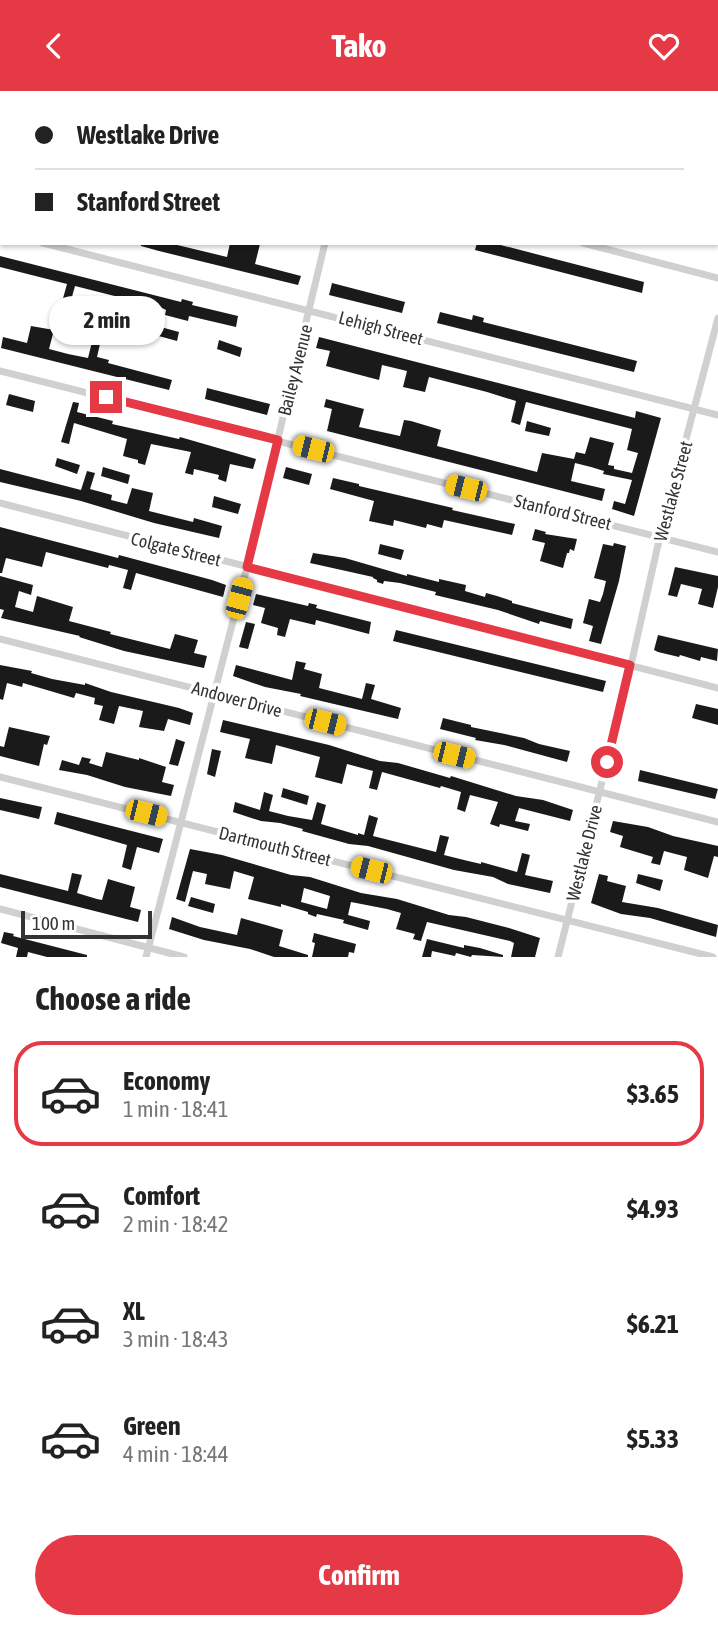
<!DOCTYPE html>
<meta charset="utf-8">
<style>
:root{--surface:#fff;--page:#f2f2f2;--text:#222;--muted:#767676;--line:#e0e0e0;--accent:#e63946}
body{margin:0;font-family:"Asap Condensed",sans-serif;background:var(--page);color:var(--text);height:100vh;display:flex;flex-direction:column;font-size:26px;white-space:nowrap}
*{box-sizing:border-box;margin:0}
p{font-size:23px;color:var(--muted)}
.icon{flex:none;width:38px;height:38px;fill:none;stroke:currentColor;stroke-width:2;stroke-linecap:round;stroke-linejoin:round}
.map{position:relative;height:866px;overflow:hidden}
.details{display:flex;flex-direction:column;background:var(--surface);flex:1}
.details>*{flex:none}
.banner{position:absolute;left:0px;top:0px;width:719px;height:154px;box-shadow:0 2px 5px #0004;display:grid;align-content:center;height:154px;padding:0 35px;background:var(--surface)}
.scale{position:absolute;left:21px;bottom:18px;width:131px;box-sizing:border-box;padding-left:7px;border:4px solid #333;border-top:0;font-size:19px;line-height:24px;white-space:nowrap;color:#333;-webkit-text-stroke:5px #fff;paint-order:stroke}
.end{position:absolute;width:32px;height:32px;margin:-16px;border:9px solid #e63946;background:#fff;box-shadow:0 0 0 4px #fff}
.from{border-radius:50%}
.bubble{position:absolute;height:49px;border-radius:24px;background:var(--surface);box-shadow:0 2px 5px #0004;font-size:23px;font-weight:700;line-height:49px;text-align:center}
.car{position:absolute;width:21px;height:42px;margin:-21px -10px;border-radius:9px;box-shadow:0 0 5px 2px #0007;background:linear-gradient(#f5c518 24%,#345 0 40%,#f5c518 0 76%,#345 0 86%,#f5c518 0)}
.banner b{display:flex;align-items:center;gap:24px;height:66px;font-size:26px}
.banner b+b{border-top:2px solid var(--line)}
.banner i{width:18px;height:18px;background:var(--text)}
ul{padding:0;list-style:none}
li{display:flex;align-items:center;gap:21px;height:105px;margin:0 14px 10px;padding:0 21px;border:4px solid transparent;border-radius:28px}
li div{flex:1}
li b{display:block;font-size:26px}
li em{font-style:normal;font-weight:700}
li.selected{border-color:var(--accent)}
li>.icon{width:63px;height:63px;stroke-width:1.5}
h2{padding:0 35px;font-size:32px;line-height:84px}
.action{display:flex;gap:14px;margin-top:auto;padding:14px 35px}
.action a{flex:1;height:80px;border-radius:42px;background:var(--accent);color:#fff;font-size:28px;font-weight:700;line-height:80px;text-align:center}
header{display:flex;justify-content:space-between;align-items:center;height:91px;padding:0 35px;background:var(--accent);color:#fff;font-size:32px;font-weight:700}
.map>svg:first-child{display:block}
</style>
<header><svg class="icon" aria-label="back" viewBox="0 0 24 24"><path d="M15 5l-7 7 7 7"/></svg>Tako<svg class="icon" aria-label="heart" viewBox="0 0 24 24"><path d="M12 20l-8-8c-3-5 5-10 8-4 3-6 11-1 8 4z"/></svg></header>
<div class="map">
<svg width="718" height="866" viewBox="0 0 718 866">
<rect width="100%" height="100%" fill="#fff"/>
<path fill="#1a1a1a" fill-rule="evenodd" d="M141,152H169L227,166L230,152H256L260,153L255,173L301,185L298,194L159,160L141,155Z
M477,152H493L644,191L642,202L475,159Z
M0,165L181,211L182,208L193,211L192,214L238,225L236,236L189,225L188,230L165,224L166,219L162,217L75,195L70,213L62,211L67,193L0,176Z
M332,192L405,211L402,222L329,204Z
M440,221L472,229L473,224L484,227L483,231L637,270L634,281L437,232Z
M31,235L54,239L49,258L68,263L88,267L92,251L100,253L97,266L109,269L108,272L172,289L169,299L1,257L3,246L27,252Z
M157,235L179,241L177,250L155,244Z
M319,246L635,327L636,320L661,327L634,425L612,418L614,410L625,413L632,389L603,383L604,380L591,376L575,372L571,390L605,398L602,410L327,340L332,318L324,316L326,308L364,318L359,336L400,345L404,329L411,330L441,339L437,355L537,381L542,362L574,368L576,361L585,363L590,346L614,352L608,374L614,375V378L632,382L638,362L627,359L632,338L526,311L520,334L511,331L516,310L487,301L429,286L425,301L403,296L407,280L382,274L379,289L326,275L330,260L316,257Z
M219,249L242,257L240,266L217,258Z
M207,297L270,313L267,324L205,308Z
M9,303L35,310L33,321L6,314Z
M73,311L79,312L77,321L113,330L112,333L179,348L180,346L256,368L253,378L230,373L226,391L218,388L219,384L194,378L193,384L185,382L191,361L151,353L145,374L138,372V369L123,365L127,348L74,332L69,353L61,351Z
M527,330L551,337L549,345L525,340Z
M57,367L80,374L77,383L55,375Z
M103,376L130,384L128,393L101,385Z
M286,376L312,383L309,394L283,387Z
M0,378L81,399L87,380L95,382L90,398L112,404L111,409L127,413L132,397L153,402L149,420L193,431L194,427L222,435L219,447L154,432L81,410L0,391Z
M333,387L359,393V395L453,417L452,419L515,433L512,444L444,429L442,437L427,433L426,437L394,429L393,435L369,430L374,410L330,398Z
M214,405L241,413L238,423L212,416Z
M0,436L118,467L119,464L212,489L226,494L223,506L136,482L131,499L123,497L128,479L109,474L108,477L46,461L42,476L6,467L2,482H0Z
M535,438L546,441L545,443L577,448L574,460L570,458L569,462H567L563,477L540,470L545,452L532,449Z
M614,452L626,455L619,490L601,553L589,550L593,535L583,532L589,508L600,511L603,503L606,490L594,487L603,453L613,455Z
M380,453L404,459L401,469L378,463Z
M313,462L345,467L407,485V483L439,491V488L466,494L465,500L485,506L486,502L497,505L512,510V512L573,528L571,538L540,530L539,533L498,519L435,504L436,501L400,492L384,490L383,493L377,491V489L373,487V486L310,472Z
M675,476L718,485V496L713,517L698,513L702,498L681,493L677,506L668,504Z
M0,485L33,494L31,504L19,500L15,516L33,521L37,505L73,516L69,530L111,541L110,543L170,558L175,543L198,549L194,562L207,565L204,577L124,560L79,546L80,545L1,527L4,519L0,518Z
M256,503L308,515L309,512L317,514L316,517L371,531L369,543L316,529L315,534L290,528L285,546L277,544L278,537L261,532L265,517L253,514Z
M246,531L255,533L248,558L239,556Z
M396,539L606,590L603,601L393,550Z
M658,544L718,558L717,570L701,566L700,570L680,564L679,566L658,561L654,559Z
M296,570L306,572L304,578L322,583L319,597L362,608L366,592L375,594L371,608L401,617L398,628L300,605L301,603L265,596L233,585L236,574L292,589Z
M0,574L32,580L31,582L52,588L85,594V592L111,601L179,617L193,622L190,634L168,628L164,640L139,636L143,620L119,615L114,633L99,629L103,615L94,613L95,607L76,602L74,607L23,592L22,596L7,592L3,609L0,608Z
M696,613L718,618V634L692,627Z
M443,627L471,634V636L524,647L539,653L570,660L567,671L504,654L475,649L476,647L440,638Z
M223,629L329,654L380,670L398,672L450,687L451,685L516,705L543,709L573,719L570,730L519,717L515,730L530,733L528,740L500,733L499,736L490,733L498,711L470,704L465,721L457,718L461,701L441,695L440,697L382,681L377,699L369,697L373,680L347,673L342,693L315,686L320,666L276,654L272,673L245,667L250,648L220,641Z
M9,636L50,645L47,654L44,653L39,675L0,665V655L4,656Z
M176,648L185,651L178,675L169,673Z
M212,658L221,660L215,686L207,683Z
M106,661L139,669V667L166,676L162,691L174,694L171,705L125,696L87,684L59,679L62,669L79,674L82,666L91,668L89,672L102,676Z
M640,679L718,698L715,708L638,690Z
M283,697L309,705L307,714L281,706Z
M264,701L273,704L269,720L288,725L312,729L317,711L326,714L321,733L358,744V742L364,744L369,724L378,727L373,745L436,761L440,744L449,746L444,764L464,769L481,773V771L517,781L522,762L530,764L525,784L553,790L550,802L508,793L493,786L454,779L368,755L349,753L302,740L303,738L280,732L261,730L233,721L235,711L260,719Z
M0,707L42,716L39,728L0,719Z
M57,721L163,748L159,762L137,756L131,779L122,776L127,754L54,733Z
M613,730L648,736L673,745L718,755V766L714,765L708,787L684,779L687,766L664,760L660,774L651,772L653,766L620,756L623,745L610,741Z
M190,758L222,764L291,784L310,786L361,802L397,808L449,824L466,826L509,837L540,847L535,866H511L514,852L510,850L427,831L421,850L413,848L415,843L396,838L401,822L387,818L351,811L348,824L370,830L368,839L343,832L344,829L317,823L316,826L308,823V821L281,813V816L248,808L254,786L234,780L230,798L205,793L207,783L193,780L185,811L176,808ZM304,797L330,805L327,818L301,811Z
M72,782L82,784L77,802L97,808L102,809L108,788L135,796L130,816L141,819L138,831L0,796V783L68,800Z
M599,783L608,785L607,790L626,795L622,811L658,817L718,834L716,846L650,827L621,823L591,812Z
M638,783L663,789L660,800L636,792Z
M191,806L215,813L213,822L188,815Z
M172,826L200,836L237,844L241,827L266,834L283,839L279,855L308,864V866H274L250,858L204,849L169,838Z
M4,841L14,843L13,845L87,864V866H47L28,861L27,866H16L18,857L1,852Z
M314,842L356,853L354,862L349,861L348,866H312L315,852L312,851Z
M427,848L464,857V854L480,857L503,864V866L472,864L471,866L456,862L455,865L432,860L431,866H422Z"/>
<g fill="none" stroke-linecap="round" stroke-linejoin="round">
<path stroke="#d0d0d0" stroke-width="7" d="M14,2V0
M362,2L363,0
M0,3H2
M0,57L2,50
M0,141L2,142
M43,152L718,324
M583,152L718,187
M0,280L718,461
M0,412L718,597
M0,548L718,731
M0,686L713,866
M0,818L184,866
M146,866L247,476L325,152
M558,866L629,583L657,458L718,227"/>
<path stroke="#bdbdbd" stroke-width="10" d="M528,0L535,2"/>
</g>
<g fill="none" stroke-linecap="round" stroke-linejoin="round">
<path stroke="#e63946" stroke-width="9" d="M106,306L278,349L247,476L630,574L607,671"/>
</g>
<g text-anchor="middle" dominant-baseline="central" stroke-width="7" stroke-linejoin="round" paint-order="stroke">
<g font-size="18" fill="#333" stroke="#fff">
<text transform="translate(381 237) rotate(15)">Lehigh Street</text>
<text transform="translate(295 279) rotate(-76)">Bailey Avenue</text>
<text transform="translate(673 400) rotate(-75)">Westlake Street</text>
<text transform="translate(563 421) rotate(14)">Stanford Street</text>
<text transform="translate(176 458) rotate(14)">Colgate Street</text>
<text transform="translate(237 608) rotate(15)">Andover Drive</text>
<text transform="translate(275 755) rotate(14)">Dartmouth Street</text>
<text transform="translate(584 762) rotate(-76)">Westlake Drive</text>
</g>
</g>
</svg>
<div class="scale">100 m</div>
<i class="end from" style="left:607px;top:671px"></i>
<i class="end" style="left:106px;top:306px"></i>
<div class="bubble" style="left:49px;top:205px;width:116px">2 min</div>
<i class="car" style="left:313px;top:358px;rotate:284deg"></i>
<i class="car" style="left:466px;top:397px;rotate:284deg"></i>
<i class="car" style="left:239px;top:507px;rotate:15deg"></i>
<i class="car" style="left:325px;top:631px;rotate:104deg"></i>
<i class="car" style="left:454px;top:664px;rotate:104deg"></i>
<i class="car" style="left:146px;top:722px;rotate:104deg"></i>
<i class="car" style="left:371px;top:779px;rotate:284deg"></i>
<div class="banner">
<b><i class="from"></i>Westlake Drive</b>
<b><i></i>Stanford Street</b>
</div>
</div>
<section class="details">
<h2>Choose a ride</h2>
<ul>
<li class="selected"><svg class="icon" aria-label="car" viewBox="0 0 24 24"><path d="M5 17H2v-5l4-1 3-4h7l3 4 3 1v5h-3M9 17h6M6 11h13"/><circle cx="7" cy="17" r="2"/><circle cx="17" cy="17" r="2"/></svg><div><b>Economy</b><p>1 min · 18:41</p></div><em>$3.65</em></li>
<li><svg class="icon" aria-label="car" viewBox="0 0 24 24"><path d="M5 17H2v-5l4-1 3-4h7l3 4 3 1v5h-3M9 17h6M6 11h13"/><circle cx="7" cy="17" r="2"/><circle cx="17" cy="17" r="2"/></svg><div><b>Comfort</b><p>2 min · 18:42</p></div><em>$4.93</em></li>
<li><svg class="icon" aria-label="car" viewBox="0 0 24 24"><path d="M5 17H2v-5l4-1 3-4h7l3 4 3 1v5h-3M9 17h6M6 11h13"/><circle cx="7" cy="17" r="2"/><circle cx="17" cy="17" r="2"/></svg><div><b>XL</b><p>3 min · 18:43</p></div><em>$6.21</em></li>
<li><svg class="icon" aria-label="car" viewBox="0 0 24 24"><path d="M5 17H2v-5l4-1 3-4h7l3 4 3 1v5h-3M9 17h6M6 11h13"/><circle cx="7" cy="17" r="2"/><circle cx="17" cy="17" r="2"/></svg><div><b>Green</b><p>4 min · 18:44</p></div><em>$5.33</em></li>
</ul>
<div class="action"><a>Confirm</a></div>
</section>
